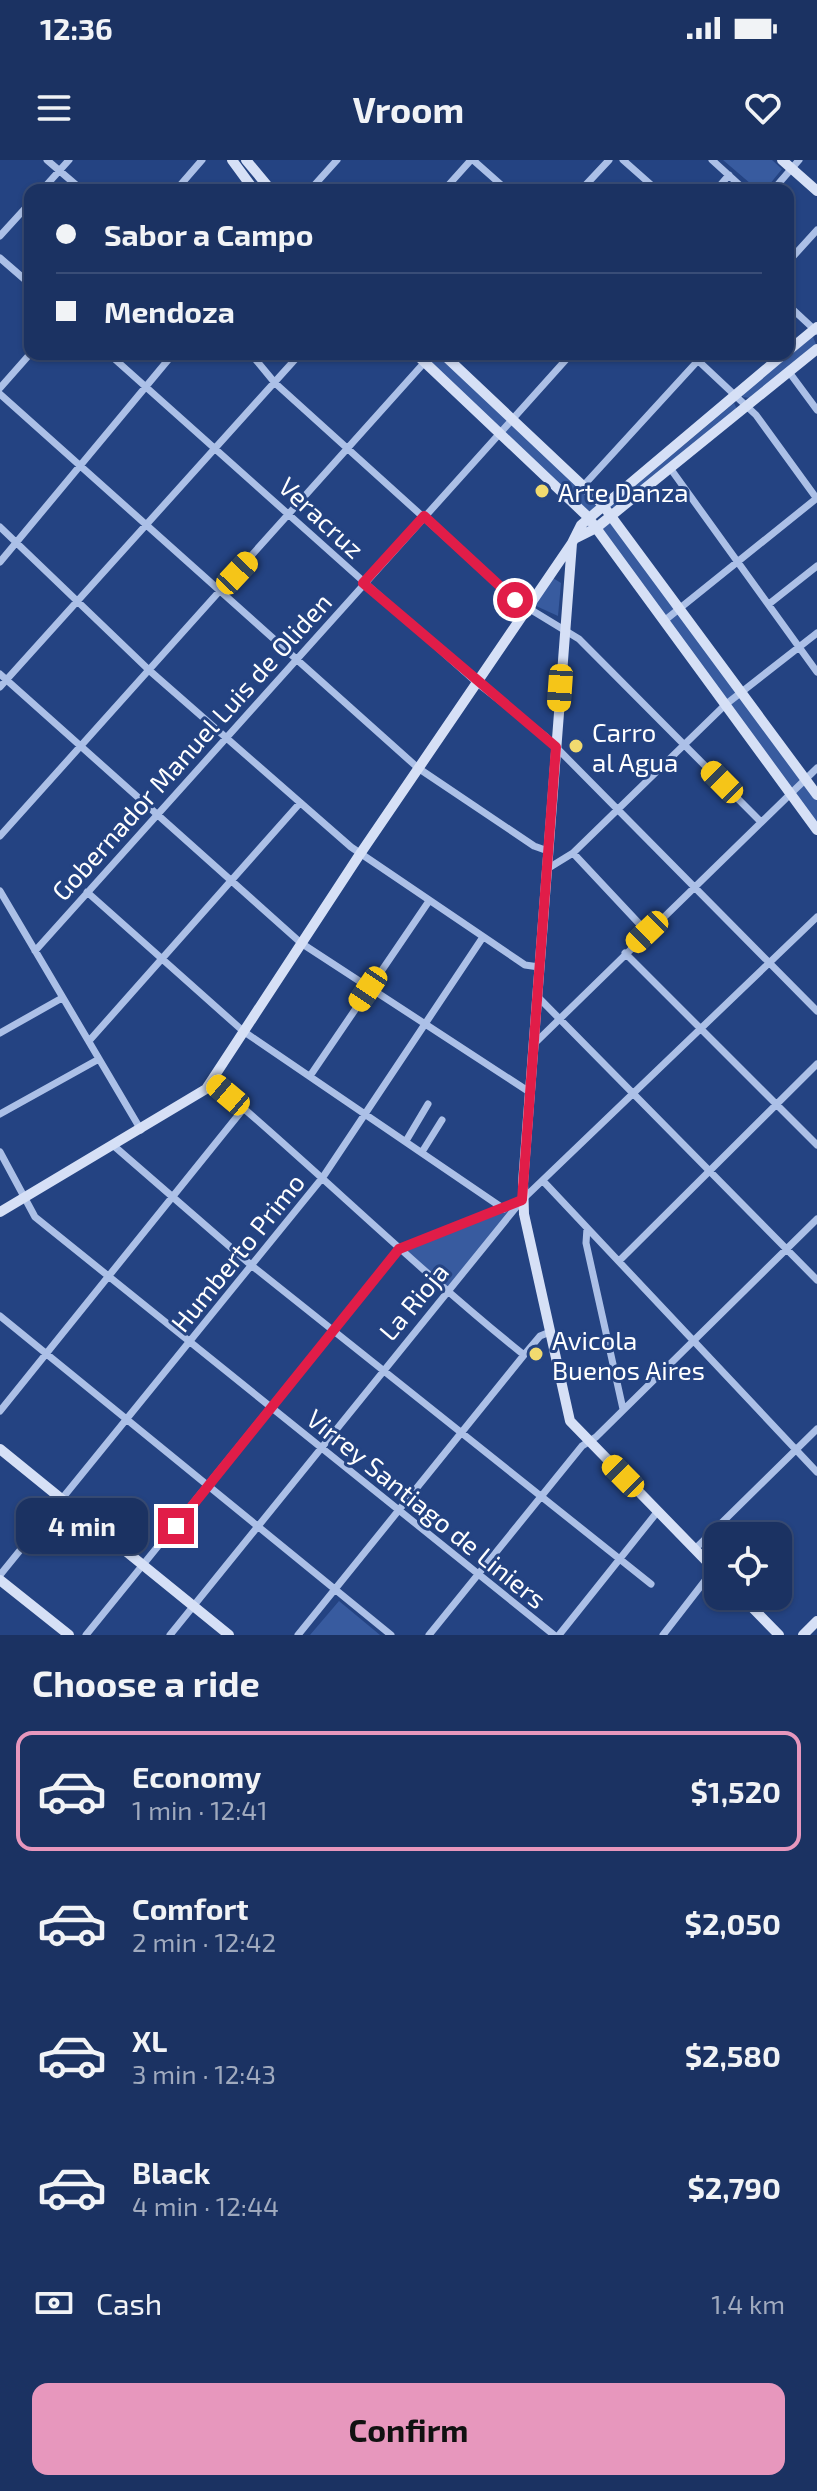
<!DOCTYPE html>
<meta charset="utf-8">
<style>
:root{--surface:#1b3262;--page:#243a68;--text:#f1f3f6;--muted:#a0aabe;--line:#394d77;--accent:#e797bd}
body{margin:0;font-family:"Exo 2",sans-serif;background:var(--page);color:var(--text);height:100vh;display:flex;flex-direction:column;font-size:30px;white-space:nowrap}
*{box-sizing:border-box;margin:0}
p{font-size:26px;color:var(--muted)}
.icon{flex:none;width:44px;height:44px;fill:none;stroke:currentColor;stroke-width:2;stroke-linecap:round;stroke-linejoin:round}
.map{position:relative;height:1475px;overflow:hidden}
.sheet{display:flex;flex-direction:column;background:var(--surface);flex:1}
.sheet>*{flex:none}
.top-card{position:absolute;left:24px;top:24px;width:770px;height:176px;border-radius:16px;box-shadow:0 2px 6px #0004,0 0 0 2px var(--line);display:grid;align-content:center;height:176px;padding:0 32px;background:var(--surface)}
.fabs{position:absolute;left:704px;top:1362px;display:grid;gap:16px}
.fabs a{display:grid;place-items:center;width:88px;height:88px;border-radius:16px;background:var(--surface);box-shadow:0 2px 6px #0004,0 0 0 2px var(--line);font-size:40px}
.end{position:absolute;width:36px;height:36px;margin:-18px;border:10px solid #e11d48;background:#fff;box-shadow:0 0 0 4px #fff}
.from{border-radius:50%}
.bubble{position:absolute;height:56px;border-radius:16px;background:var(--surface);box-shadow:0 2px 6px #0004,0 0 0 2px var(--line);font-size:26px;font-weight:700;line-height:56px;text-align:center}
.car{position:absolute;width:24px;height:48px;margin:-24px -12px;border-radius:10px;box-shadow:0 0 6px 2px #0007;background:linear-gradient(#f5c518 24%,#345 0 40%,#f5c518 0 76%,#345 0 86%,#f5c518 0)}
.top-card b{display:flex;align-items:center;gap:28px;height:76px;font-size:30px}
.top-card b+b{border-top:2px solid var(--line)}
.top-card i{width:20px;height:20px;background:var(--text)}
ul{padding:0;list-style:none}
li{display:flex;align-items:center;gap:24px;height:120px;margin:0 16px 12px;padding:0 16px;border:4px solid transparent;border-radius:16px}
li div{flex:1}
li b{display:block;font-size:30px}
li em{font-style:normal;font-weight:700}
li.on{border-color:var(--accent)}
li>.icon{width:72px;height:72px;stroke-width:1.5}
h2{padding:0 32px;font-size:36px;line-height:96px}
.pay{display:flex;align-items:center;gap:20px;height:88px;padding:0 32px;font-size:30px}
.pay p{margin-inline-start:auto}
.cta{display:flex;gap:16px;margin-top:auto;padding:16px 32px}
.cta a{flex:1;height:92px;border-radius:16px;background:var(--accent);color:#111;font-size:32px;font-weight:700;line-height:92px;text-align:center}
.status{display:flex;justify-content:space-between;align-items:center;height:56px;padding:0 40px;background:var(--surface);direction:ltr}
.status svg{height:22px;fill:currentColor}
header{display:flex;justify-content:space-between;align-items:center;height:104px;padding:0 32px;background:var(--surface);font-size:36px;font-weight:700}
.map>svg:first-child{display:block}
</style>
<div class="status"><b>12:36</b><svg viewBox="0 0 49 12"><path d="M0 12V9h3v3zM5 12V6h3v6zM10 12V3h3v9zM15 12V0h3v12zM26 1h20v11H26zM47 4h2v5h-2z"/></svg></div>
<header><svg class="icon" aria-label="menu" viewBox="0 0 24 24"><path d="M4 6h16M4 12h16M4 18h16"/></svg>Vroom<svg class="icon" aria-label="heart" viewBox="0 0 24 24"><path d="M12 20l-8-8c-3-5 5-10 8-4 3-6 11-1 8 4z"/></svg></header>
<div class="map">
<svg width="817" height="1475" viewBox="0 0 817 1475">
<rect width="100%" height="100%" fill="#244382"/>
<path fill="#385b9f" d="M723,0H772L782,9L765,30H758Z
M813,177L816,184L750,238L743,237V233Z
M416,194H443L602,344L588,357Z
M734,243L737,249L616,348L610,347Z
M612,355L817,635V670L596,368Z
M553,418L561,423L558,456L534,445Z
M522,1040L446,1132L399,1089Z
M339,1441L380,1475H310Z"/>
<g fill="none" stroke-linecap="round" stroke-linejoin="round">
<path stroke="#acc0e7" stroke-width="7" d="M47,0L82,30
M473,0L507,30
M623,0L657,30
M712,0L745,30
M42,30L69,0
M176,30L202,0
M310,30L337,0
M444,30L471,0
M581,30L609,0
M716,30L729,15
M773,30L799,0
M0,76L30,43
M0,98L30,124
M788,102L817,70
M788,145L816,171
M109,194L476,522L545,576L817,851
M251,194L275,223L515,440L579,479L760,661
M691,194L756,255L817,339
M789,212L817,250
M0,228L30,194
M0,234L418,608L534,686L548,691
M670,308L817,512
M584,325L704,194
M0,367L150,511L351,687L525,805L539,807
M0,402L173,194
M769,444L817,406
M664,461L817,338
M0,514L301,783L531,933
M0,527L300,194
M0,676L432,194
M573,693L647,772
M547,709L573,693L725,545L817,473
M0,731L141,970
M87,732L243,871L504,1049
M35,791L571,194
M625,793L817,985
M538,837L817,1120
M0,873L62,838
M89,881L300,643
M535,883L817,608
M310,916L429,741
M212,921C318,1011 416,1108 524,1195
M0,954L99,899
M406,981L428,944
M114,986L251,1105L651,1424
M0,992L35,1057L554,1475
M422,992L442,960
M544,1022L817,1312
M587,1068L586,1083L623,1249
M619,1101L817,904
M0,1156L391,1475
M0,1251L244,948
M695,1389L817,1269
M0,1415L323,1017L483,777
M86,1475L399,1089L519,1042
M170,1475L522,1040L817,757
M298,1475L524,1195L540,1176L550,1172
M429,1475L582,1286L596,1277L817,1059
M559,1475L658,1351
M663,1475L714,1409"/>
<path stroke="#d6e0f6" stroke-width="10" d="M232,0L254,30
M246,0L271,30
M782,0L817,31
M788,191L817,167
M416,194L588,357L817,670
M443,194L602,344L817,635
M576,378L596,368L817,189
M572,383L523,1023L524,1054L570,1261L718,1413
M0,1052L206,929L360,694L572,383L581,365L784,194
M0,1289L229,1475
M0,1420L69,1475
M741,1436L779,1475
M803,1475L817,1461"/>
</g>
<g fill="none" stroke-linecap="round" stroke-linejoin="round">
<path stroke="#e11d48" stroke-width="10" d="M176,1366L399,1089L522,1040L556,587L363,423L424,356L515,440"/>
</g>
<g fill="#f1da6f" stroke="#244382" stroke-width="3">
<circle cx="542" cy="331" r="8"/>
<circle cx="576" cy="586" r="8"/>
<circle cx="536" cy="1194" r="8"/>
</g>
<g text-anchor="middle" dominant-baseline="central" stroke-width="6" stroke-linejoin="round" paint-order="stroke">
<g font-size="26" fill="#fff" stroke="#244382" text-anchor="start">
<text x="558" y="331">Arte Danza</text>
<text x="592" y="571">Carro<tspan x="592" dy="30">al Agua</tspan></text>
<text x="552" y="1179">Avicola<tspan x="552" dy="30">Buenos Aires</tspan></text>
</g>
<g font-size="26" fill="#fff" stroke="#244382">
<text transform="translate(322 357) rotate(43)">Veracruz</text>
<text transform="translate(191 586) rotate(-48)">Gobernador Manuel Luis de Oliden</text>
<text transform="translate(237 1092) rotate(-51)">Humberto Primo</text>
<text transform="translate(413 1141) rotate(-50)">La Rioja</text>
<text transform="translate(427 1348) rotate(39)">Virrey Santiago de Liniers</text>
</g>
</g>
</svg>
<div class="fabs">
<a><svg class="icon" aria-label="locate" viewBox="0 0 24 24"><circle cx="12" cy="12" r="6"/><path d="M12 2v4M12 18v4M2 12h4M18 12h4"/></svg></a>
</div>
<i class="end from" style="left:515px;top:440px"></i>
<i class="end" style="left:176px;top:1366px"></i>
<div class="bubble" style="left:16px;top:1338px;width:132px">4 min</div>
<i class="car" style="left:237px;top:413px;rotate:43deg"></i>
<i class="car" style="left:560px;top:528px;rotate:184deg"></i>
<i class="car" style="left:722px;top:622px;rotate:315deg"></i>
<i class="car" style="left:647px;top:772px;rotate:226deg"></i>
<i class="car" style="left:368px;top:829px;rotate:214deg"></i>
<i class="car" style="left:228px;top:935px;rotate:310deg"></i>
<i class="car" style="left:623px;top:1316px;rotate:315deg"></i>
<div class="top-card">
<b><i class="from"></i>Sabor a Campo</b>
<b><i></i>Mendoza</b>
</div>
</div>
<section class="sheet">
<h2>Choose a ride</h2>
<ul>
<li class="on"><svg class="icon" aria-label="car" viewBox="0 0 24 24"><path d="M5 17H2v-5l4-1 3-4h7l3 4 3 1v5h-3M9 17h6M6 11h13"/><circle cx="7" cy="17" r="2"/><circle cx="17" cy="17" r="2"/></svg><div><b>Economy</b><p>1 min · 12:41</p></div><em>$1,520</em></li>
<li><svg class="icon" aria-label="car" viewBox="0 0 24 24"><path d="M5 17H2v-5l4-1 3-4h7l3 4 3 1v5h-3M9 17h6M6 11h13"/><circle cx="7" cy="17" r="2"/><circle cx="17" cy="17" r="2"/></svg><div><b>Comfort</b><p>2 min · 12:42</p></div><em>$2,050</em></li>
<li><svg class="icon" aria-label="car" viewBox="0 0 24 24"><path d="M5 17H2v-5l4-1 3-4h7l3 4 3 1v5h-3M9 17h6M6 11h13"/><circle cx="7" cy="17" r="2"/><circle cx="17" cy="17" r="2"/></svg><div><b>XL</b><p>3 min · 12:43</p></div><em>$2,580</em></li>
<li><svg class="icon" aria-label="car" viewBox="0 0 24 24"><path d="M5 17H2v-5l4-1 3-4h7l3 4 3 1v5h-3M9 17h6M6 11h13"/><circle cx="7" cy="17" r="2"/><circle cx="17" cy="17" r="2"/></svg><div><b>Black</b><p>4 min · 12:44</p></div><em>$2,790</em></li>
</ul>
<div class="pay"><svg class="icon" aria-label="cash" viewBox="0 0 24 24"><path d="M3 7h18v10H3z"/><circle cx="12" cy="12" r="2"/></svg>Cash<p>1.4 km</p></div>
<div class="cta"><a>Confirm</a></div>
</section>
